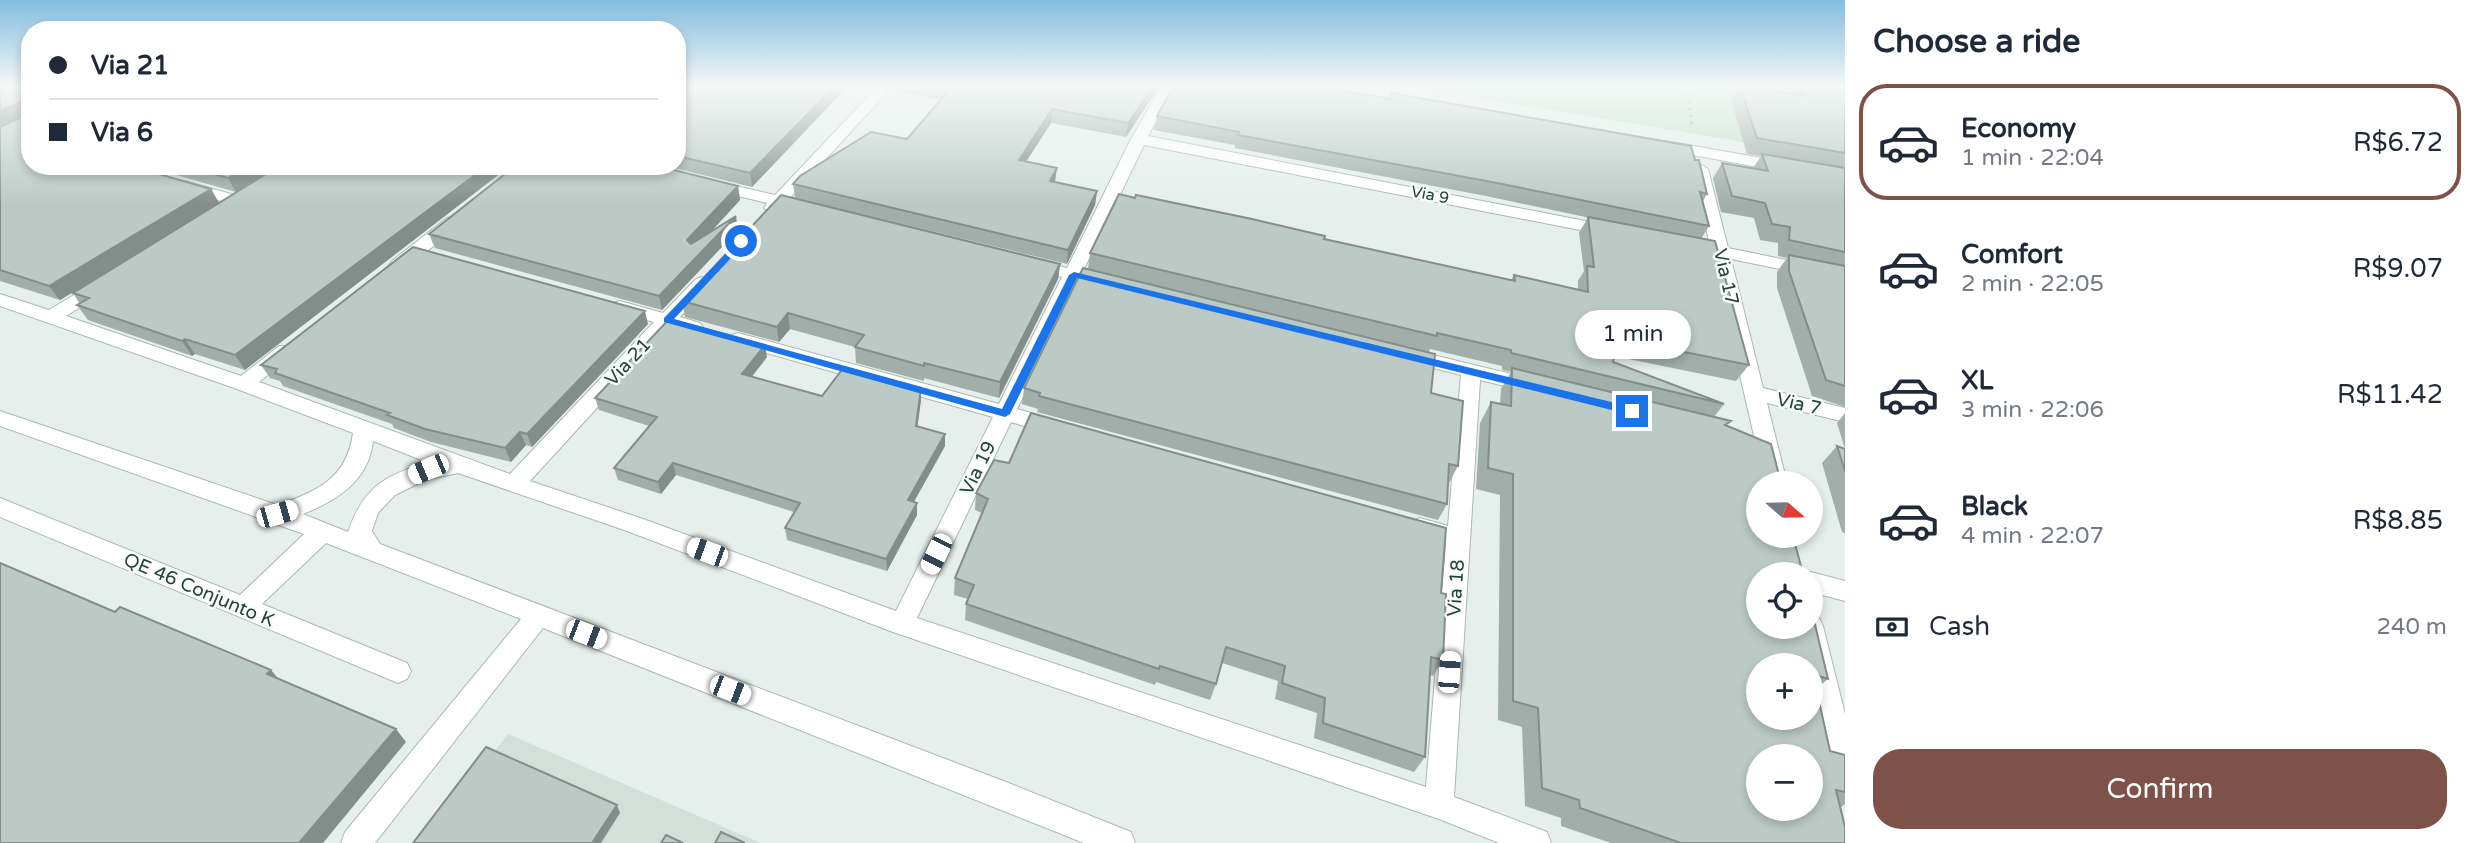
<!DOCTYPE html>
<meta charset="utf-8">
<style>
:root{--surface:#fff;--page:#f2f2f3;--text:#1f2937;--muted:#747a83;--line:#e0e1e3;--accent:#7f5249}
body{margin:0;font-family:"Varela Round",sans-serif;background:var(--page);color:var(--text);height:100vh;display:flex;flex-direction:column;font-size:26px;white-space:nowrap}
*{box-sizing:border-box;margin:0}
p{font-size:23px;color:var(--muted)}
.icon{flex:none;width:38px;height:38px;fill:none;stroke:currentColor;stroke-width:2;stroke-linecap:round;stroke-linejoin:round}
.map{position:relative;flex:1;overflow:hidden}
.side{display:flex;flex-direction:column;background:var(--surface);width:630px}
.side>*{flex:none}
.guide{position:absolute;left:21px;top:21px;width:665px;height:154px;border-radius:28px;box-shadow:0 4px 10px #0003;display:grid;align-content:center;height:154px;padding:0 28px;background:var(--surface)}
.needle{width:46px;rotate:110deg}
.buttons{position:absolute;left:1746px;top:471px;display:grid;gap:14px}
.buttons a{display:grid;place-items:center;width:77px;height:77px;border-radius:50%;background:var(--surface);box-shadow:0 4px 10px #0003;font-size:35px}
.end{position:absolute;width:32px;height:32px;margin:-16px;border:9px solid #1a73e8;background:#fff;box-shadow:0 0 0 4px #fff}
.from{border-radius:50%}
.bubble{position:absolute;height:49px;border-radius:24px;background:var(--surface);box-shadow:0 4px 10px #0003;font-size:23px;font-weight:600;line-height:49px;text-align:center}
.car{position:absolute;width:21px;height:42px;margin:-21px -10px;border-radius:9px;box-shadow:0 0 5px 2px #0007;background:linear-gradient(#fff 24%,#345 0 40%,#fff 0 76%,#345 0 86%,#fff 0)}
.guide b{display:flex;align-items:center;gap:24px;height:66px;font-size:26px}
.guide b+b{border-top:2px solid var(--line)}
.guide i{width:18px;height:18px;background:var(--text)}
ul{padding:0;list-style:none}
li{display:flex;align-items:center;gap:21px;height:116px;margin:0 14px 10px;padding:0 14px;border:4px solid transparent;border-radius:28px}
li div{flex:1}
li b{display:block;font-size:26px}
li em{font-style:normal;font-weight:600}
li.selected{border-color:var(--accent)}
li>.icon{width:63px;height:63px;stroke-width:1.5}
h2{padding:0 28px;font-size:32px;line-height:84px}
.pay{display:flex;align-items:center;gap:18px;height:77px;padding:0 28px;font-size:26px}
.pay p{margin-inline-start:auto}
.action{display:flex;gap:14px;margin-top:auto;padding:14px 28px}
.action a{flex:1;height:80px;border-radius:28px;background:var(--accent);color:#fff;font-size:28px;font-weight:600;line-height:80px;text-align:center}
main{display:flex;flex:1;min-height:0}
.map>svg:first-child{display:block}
</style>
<main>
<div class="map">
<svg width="1845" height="843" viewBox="0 0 1845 843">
<rect width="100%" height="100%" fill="#e6efeb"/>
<path fill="#d4dfda" d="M508,734L761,843H424Z"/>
<path fill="#bfe0c8" d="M1410,87H1845V159Z"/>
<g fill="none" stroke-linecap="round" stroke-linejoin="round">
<defs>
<path id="minor" d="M877,87H892L789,199L808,203L810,207L808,211L802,212L782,207L772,213L764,208L767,203L705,188L703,185L711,180L775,195Z
M1161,87H1175L1148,136L1611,226L1620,231L1611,236L1144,145L1083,271L1111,278L1114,282L1105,288L1079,281L1017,409L1061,422L1065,427L1061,432L1054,435L1011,422L917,618L1426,787L1446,544L1412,533L1408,527L1412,521L1420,518L1448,526L1461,375L1401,360L1398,355L1401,350L1408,349L1540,381L1543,386L1540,391L1533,393L1480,380L1454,797L1547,832L1551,843H1499L1439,819L893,632L627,531L458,473L425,480L395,495L378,513L372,531L380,544L1006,782L1131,832L1135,843H1084L543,628L375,843H341L345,832L521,619L326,543L262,604L407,663L411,671L407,679L398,683L0,517V498L240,595L304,534L0,426V411L277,505C317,492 347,478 353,433L237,389L0,306V294L49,310L97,281H109L112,285L109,289L66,316L241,376L279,346H293L296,351L293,356L259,382L510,474L654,322L613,311L611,307L613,303L620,301L663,313L696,279L702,277L711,283L680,317L700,323L703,327L700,331L693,333L671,327L530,481L643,519L896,611L993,417L731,343L728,339L731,335L738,333L999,404L1062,277L1028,269L1025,265L1034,260L1067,268L1131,139ZM373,441L429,463C385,474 363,488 348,532L303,514C336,501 369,481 373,441Z
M1665,141L1785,162L1793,167L1785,172L1660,149L1657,146Z
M1700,164L1708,169L1728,248L1845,272V282L1731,259L1763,388L1845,408V422L1767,403L1787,483H1765L1712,255L1685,250L1682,246L1691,241L1710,245L1692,169Z
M185,181L245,198L247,201L239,206L179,189L177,186Z
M453,217L459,218L461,222L459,226L404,269H392L389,265L392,261L447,218Z
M1811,572L1845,581V601L1811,592V574H1805Z
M1811,616L1819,618L1823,626L1845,714V782L1835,778L1831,769L1811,685V665H1807L1797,626H1811Z"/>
</defs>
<use href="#minor" stroke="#a8b8b2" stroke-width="2"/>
<path stroke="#86b3a5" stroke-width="3.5" stroke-dasharray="2.5 4.5" stroke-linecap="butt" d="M1687,87L1692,128"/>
<use href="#minor" fill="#fff" fill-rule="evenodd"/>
</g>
<path fill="#a1aea9" d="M0,87H30V166L211,189L219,203L60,300L0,281Z
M677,87H847L752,187L666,166H677Z
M893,87H1159L1126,137L1051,123L1026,162L1055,182L1097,191L1095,205L1067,264L795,198L793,184L907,139L941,100L893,90Z
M1739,87H1750L1790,93L1794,87H1845V407L1812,396L1777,288V272L1787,258L1778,256V243L1760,240L1754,218L1721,212L1713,178L1722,163L1753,168L1761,156L1747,154L1731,100Z
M1391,93L1695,160L1707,194L1703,201L1709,226L1701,239L1749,365L1736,381L1614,356L1613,362L1724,404L1714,417L1727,426L1828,679L1816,689L1830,751L1845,755V804L1840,808L1845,843H1611L1561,826V818L1525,806L1522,727L1498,720L1500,495L1476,489L1480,423L1491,402L1500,404L1501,389L1511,372L1502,370V366L1430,349L1429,352L1088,269L1090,253L1324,239L1511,280L1514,275L1578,289V281L1584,271L1579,233L1588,217L1595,219L1486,196L1235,148V145L1154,130L1157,116L1389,99Z
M144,166H279L236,192Z
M279,166L245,370L195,354L192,356L88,320L77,305L80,304L73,293Z
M738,186L740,200L711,232L738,230L662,310L435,248L429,234Z
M1060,264L1058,279L999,398L924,378V381L856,363L855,347L790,329L779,342L685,317L682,301Z
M648,324L532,447L526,445L511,462L431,442L394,428L392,424L283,386L280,381L270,378L261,365Z
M767,357L751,377L822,396L921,400L917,426L945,446L914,502L917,503V515L887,571L787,540L785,528L794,512L676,475L661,494L618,480L614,468L649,426L599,410L595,398Z
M1024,388L1458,466L1449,483L1448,482L1447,504L1438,520L1037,412L1038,409L1022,404Z
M1845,413V533L1842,532L1822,463L1837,446L1845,449L1837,423Z
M976,493L1441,593L1443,660L1433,676L1430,675L1425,757L1414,772L1314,738L1317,713L1275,699L1278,681L1222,663L1216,684L1210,700L1156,682L1155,685L965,620L966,604L968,599L954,595L955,578L982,513L975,510Z"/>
<path fill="#838d89" d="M834,87H847L752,187L750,173Z
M1153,87H1159L1126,137L1128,123Z
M20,102L29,116L0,128V111Z
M1052,109L1051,123L1018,174L1019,160Z
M248,166H278L236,192L228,178Z
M487,166H510L245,370L235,355Z
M1057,168L1055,182L1050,181Z
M738,186L740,200L690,254L687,240Z
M211,189L219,203L60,300L49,286Z
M1097,191L1095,205L1067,264L1068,250Z
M736,216L738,230L662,310L659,296Z
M1060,264L1058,279L999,398L1000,382Z
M645,311L648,324L532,447L527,434Z
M788,313L790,329L779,342L777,327Z
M185,339L195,354L192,356L182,341Z
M765,345L767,357L744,387L742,374Z
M921,388V400L916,438V426Z
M520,432L526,445L511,462L505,448Z
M945,434V446L908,512V500Z
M673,463L676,475L661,494L658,482Z
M917,503V515L887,571L886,559Z
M271,670L283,684L267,674Z
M396,729L406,742L323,843H299Z
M617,805L620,813L601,843H592Z"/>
<path fill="#bbcac4" stroke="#838d89" stroke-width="2" fill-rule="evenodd" d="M0,87H30V166H131L211,189L49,286L0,270V127L22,117L24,105L20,102L0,111Z
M677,87H834L750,173L677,156Z
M943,87H1153L1128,123L1052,109L1019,160L1057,168L1050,181L1097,191L1068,250L793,184L800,176L871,132L907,139L951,88Z
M1173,87H1325L1390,99L1391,93L1691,146L1695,160H1699L1707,194L1700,192L1709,226L1492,182L1238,135L1239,132L1157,116Z
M1740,87H1750L1805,96L1802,87H1845V153L1757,138Z
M1762,154L1845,168V252L1789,240L1790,227L1772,224L1765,203L1732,196L1722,163L1768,171Z
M185,166H248L228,178Z
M279,166H487L235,355L185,339L182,341L77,305L89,298L73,293Z
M515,166H658L738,186L687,240L691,244L736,216L659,296L429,234Z
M1119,194L1135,198L1136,195L1252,219L1325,236L1324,239L1515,281L1514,275L1588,292L1587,266L1594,267L1588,217L1715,241L1749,365L1619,339L1613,362L1724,404L1511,353V350L1437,333V336L1090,253Z
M781,195L1060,264L1000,382L924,363V366L855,347L864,335L788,313L777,327L682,301Z
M413,247L645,311L527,434L520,432L505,448L425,429L387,415L390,413L275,373L277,369L261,365Z
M1789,255L1845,266V386L1826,380L1789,271Z
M1083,268L1435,354L1431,393L1463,401L1458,466L1449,464L1447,504L1039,396L1040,393L1024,388Z
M669,319L765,345L742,374L822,396L844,367L921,388L916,426L945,434L908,500L917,503L886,559L785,528L800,503L673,463L658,482L614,468L657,417L595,398Z
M1512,368L1731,421L1725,425L1771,444L1781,483H1759V536H1793L1803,574H1759V626H1811V608L1828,679L1813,674L1830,751L1845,755V792L1836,790L1845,827V843H1681L1580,808L1579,800L1542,788L1538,708L1513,701V474L1488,468L1491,402L1511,406ZM1759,665H1811V718H1759ZM1759,756H1811V808H1759Z
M1031,413L1446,528L1441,593L1446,594L1443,660L1431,657L1425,757L1323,723L1325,698L1282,683L1285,666L1226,647L1216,684L1160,666L1159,669L966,604L974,585L955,578L988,499L976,493L994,460L1009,463Z
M1837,446L1845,449V471Z
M0,563L115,612L120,607L271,670L267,674L396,729L299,843H0Z
M486,747L617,805L592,843H413Z
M721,832L745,843H715Z
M666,835L683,843H661Z"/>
<linearGradient id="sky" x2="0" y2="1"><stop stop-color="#84bce0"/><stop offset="0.42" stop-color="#f4f8f6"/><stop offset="1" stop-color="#f4f8f6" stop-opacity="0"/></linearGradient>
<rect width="1845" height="205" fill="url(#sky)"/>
<path fill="#1a73e8" d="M741,238L746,241L745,243L674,319L1002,409L1069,275L1074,272L1632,407L1638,411L1632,415L1077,278L1010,414L1005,417L664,322V318Z"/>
<g text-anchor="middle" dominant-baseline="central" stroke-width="5" stroke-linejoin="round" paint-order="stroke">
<g font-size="16" fill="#24423a" stroke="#f7fbf9">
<text transform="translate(1430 195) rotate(11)">Via 9</text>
</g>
<g font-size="19" fill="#24423a" stroke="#f7fbf9">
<text transform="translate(1726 277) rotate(77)">Via 17</text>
<text transform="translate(628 362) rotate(-47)">Via 21</text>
<text transform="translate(1799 404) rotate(13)">Via 7</text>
<text transform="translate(978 468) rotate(-64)">Via 19</text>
<text transform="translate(1456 588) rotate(-86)">Via 18</text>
<text transform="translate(199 590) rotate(23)">QE 46 Conjunto K</text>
</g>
</g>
</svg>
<div class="buttons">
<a><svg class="needle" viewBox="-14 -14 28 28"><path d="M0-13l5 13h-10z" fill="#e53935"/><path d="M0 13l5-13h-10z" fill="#747a83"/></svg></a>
<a><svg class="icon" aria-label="locate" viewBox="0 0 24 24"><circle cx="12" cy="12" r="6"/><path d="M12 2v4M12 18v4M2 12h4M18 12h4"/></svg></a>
<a>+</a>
<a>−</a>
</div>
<i class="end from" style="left:741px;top:241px"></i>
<i class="end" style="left:1632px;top:411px"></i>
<div class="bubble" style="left:1575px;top:310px;width:116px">1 min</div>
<i class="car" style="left:428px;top:469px;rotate:247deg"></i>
<i class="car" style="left:277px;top:514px;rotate:74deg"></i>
<i class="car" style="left:707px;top:552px;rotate:290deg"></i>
<i class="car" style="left:936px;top:554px;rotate:206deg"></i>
<i class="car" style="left:586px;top:634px;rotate:111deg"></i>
<i class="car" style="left:1449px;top:672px;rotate:4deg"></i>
<i class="car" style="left:730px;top:690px;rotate:111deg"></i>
<div class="guide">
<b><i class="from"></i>Via 21</b>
<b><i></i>Via 6</b>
</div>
</div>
<section class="side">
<h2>Choose a ride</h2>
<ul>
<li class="selected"><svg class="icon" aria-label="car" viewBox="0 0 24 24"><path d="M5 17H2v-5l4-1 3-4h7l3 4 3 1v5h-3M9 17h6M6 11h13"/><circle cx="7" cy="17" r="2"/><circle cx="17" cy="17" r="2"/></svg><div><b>Economy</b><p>1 min · 22:04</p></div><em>R$6.72</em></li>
<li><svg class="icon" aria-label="car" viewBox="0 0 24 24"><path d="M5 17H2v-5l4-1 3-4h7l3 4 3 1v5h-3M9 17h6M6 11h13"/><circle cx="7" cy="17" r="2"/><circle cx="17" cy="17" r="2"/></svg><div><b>Comfort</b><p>2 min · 22:05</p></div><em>R$9.07</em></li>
<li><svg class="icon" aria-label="car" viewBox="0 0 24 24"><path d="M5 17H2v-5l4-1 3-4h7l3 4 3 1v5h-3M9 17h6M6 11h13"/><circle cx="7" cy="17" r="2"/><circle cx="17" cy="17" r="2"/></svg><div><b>XL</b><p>3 min · 22:06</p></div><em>R$11.42</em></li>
<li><svg class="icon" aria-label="car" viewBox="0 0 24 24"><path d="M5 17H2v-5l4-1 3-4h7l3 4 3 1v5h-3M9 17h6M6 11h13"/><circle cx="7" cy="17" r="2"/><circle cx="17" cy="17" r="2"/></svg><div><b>Black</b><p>4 min · 22:07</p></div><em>R$8.85</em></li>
</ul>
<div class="pay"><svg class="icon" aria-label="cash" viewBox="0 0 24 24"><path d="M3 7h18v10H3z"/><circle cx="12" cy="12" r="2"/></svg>Cash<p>240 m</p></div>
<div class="action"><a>Confirm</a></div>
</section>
</main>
